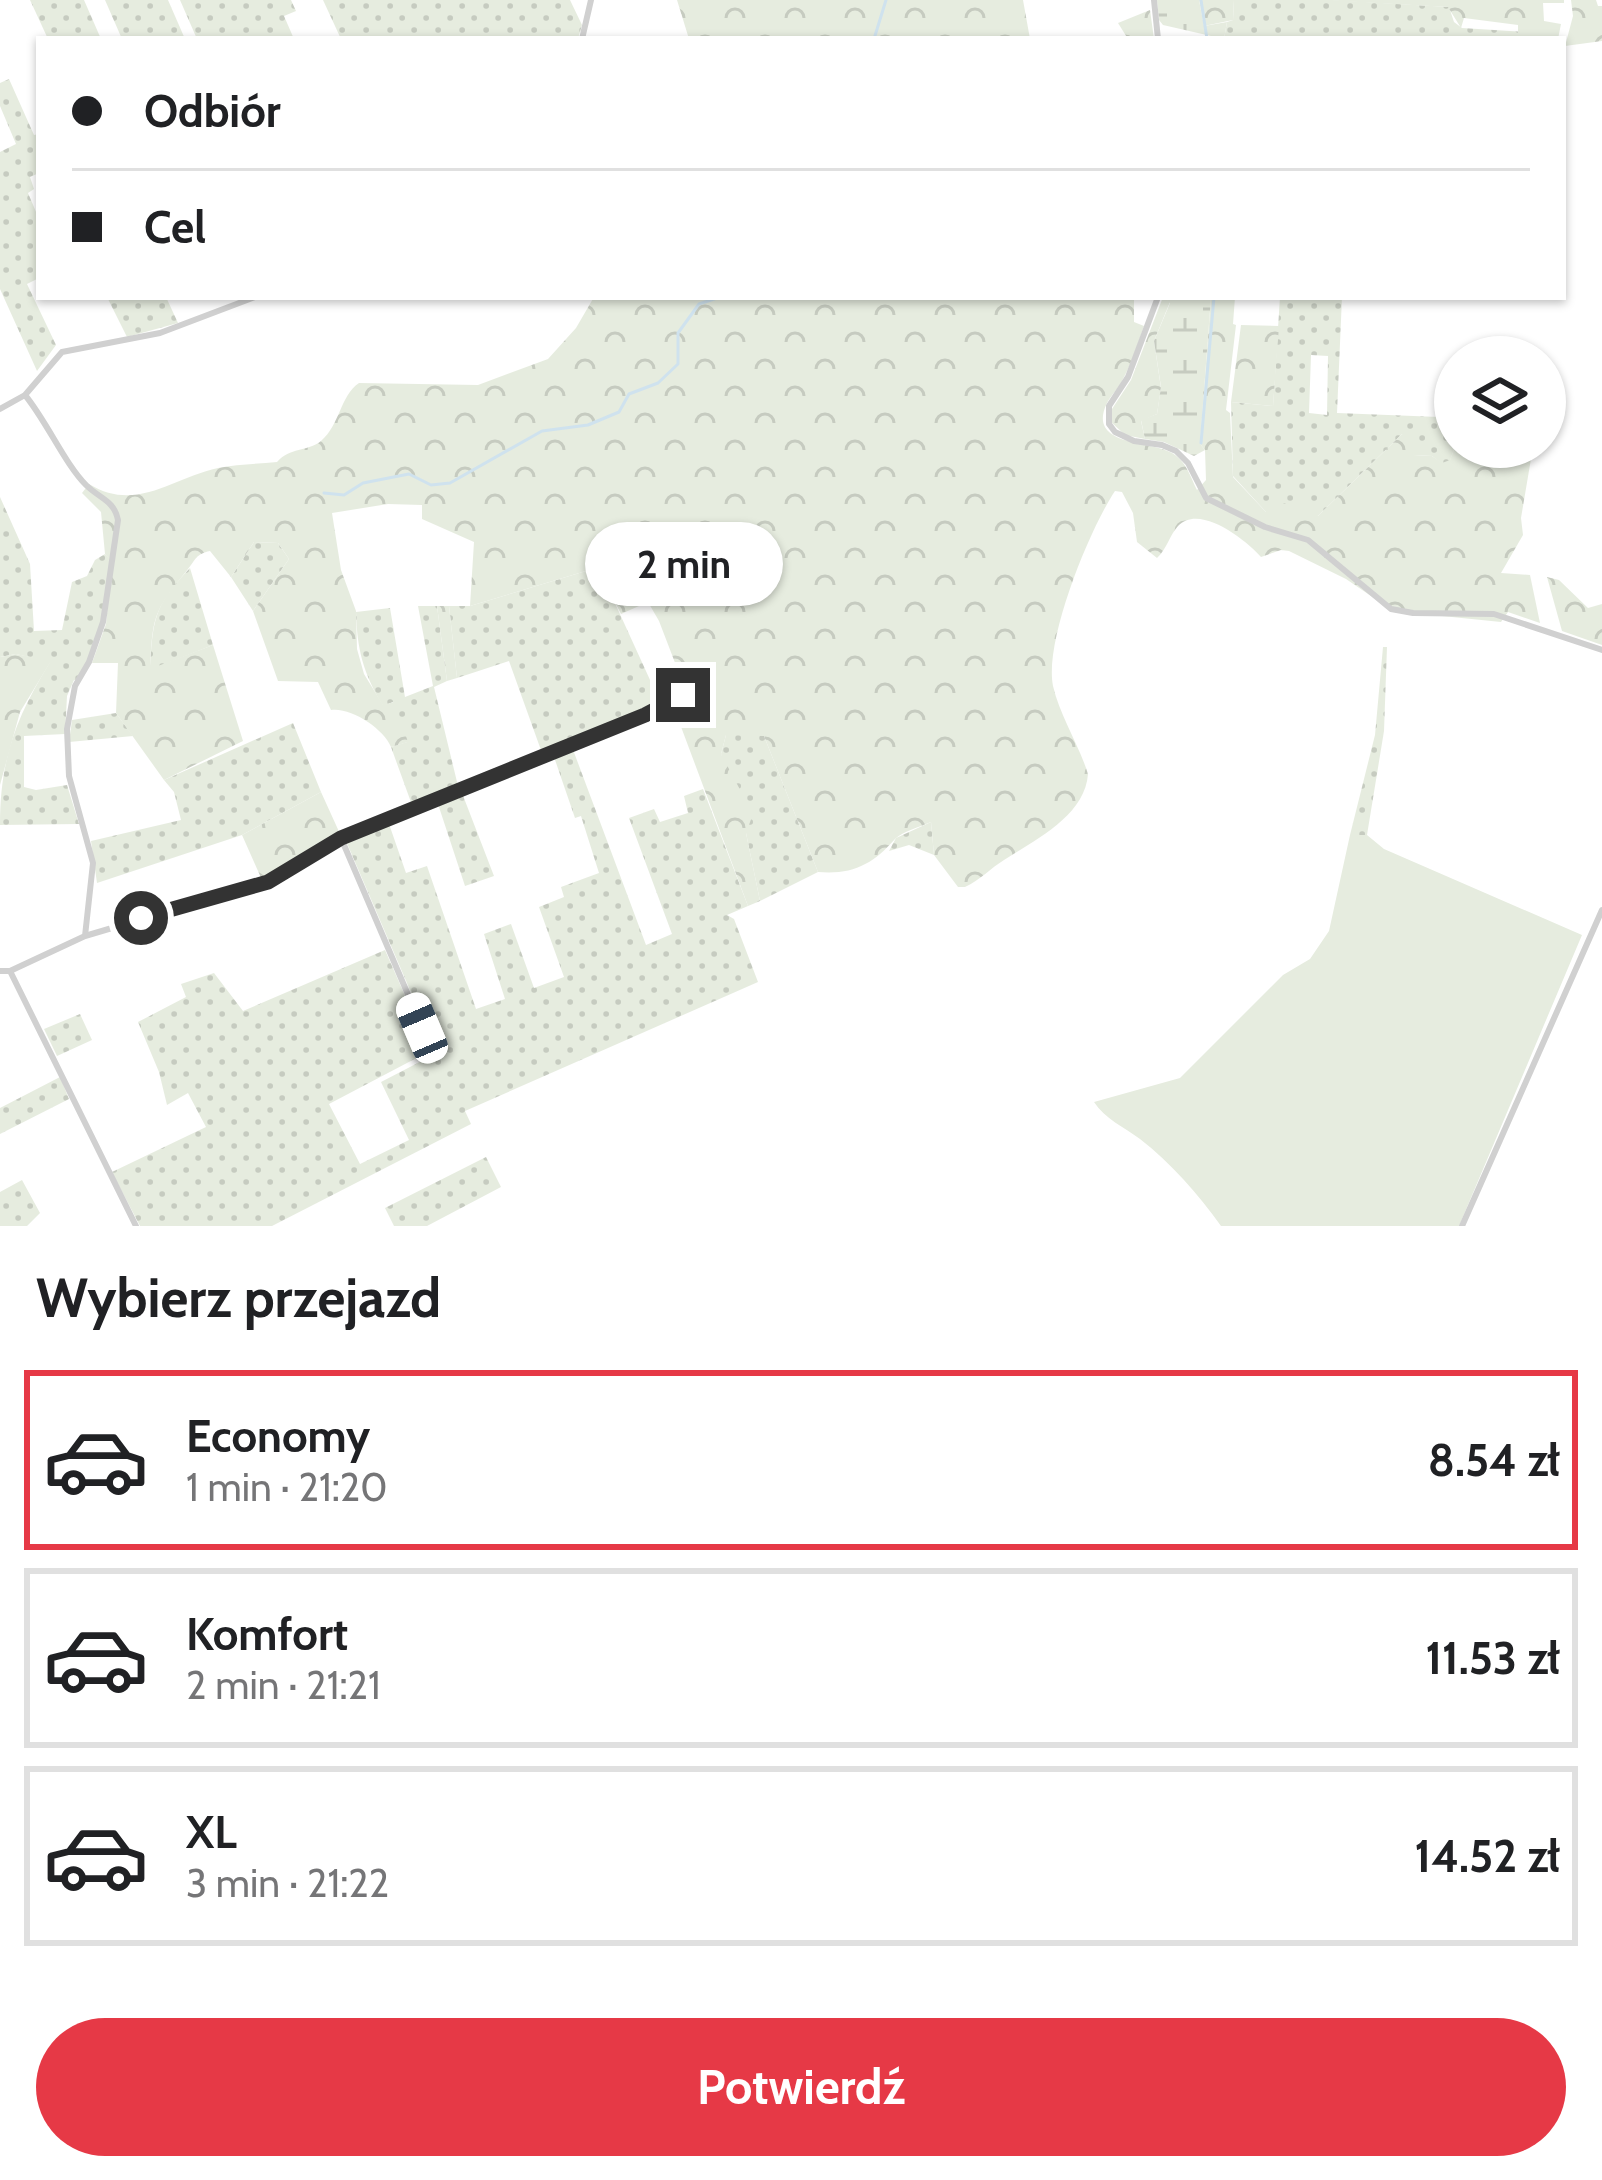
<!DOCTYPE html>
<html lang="pl">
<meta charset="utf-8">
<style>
:root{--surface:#fff;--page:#f6f6f6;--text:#202124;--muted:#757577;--line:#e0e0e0;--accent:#e63946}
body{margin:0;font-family:Cabin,sans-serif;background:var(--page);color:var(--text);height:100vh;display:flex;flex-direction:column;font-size:45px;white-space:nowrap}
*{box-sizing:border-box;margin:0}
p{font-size:39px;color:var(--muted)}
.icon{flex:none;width:66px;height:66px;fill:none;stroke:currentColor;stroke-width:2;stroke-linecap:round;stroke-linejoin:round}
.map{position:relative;height:1226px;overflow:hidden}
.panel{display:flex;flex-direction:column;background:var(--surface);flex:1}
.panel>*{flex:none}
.guide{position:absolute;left:36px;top:36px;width:1530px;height:264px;border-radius:0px;box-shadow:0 3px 9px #0004;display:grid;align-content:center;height:264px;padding:0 36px;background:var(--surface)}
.controls{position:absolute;left:1434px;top:336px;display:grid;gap:24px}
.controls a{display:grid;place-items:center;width:132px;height:132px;border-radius:50%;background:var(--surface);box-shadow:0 3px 9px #0004;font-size:60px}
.end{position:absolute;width:54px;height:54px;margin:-27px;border:15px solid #333;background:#fff;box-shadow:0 0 0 6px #fff}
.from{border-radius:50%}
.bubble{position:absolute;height:84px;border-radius:42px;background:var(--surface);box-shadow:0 3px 9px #0004;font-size:39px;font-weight:700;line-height:84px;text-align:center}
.car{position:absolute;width:36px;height:72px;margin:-36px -18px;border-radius:15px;box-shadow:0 0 9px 3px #0007;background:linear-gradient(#fff 24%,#345 0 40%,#fff 0 76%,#345 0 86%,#fff 0)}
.guide b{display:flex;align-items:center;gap:42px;height:114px;font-size:45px}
.guide b+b{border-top:3px solid var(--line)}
.guide i{width:30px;height:30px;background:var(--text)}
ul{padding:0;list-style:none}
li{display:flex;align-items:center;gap:36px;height:180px;margin:0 24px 18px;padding:0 12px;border:6px solid var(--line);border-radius:0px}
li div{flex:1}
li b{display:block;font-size:45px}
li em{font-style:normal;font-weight:700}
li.active{border-color:var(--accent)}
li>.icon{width:108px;height:108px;stroke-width:1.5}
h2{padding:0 36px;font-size:54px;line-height:144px}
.action{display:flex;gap:24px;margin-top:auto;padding:24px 36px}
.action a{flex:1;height:138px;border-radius:72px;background:var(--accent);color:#fff;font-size:48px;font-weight:700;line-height:138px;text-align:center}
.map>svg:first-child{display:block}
</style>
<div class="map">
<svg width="1602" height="1226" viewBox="0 0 1602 1226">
<defs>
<pattern id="grass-dots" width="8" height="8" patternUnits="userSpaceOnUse" patternTransform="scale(3)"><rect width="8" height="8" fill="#e6ecdf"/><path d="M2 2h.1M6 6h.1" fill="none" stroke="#c6cbc0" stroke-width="1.8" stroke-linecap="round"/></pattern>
<pattern id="forest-crowns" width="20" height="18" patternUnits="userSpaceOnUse" patternTransform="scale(3)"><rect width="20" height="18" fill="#e6ecdf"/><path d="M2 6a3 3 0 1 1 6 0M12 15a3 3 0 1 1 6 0" fill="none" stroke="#c6cbc0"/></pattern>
<pattern id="wetland-marsh" width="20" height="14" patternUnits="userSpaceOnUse" patternTransform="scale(3)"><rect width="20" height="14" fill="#e6ecdf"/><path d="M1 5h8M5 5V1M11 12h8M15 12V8" fill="none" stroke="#c6cbc0"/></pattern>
</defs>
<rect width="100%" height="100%" fill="#fff"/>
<path fill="url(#grass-dots)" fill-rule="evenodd" d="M30,0H84L101,39H48Z
M105,0H168L185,39H122Z
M180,0H291L296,11L284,16L294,39H197Z
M323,0H570L582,25L578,39H341Z
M1234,0H1332L1449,7L1454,22L1462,28L1559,34L1558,39H1224L1227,22L1233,20Z
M9,79L34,135L39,134V173L30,177L34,189L28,193L39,219V278L27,284L56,345L37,371L0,289V152L16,144L0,106V83Z
M107,297H166L178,323L127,337Z
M1280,297H1342L1337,413L1439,417L1448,436L1455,438V447H1459L1454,449L1450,461L1442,464L1432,456L1414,455L1402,434L1318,516L1266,512L1233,476L1231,402L1273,406ZM1311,355L1328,356L1327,415L1309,413Z
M0,497L30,564L34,631L62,630L72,582L87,576L95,560L105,554L112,560C108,605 104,643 80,682L74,680L67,696L65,734L24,736V787L36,790L67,785L79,824L0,825C0,758 16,718 50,662L16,654L0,657Z
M254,542L278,543L289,559L253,611L231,577Z
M629,558L639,588L614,601L661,704L542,753L509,661L457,678L449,606H470Z
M190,568L213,645L150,670C153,618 154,606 190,568Z
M418,606H437L447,681L434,687L458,786L412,805L391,747L407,742L393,702L383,706C363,673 357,649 356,612L390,608L405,697L433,686Z
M1383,647H1387L1384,731L1367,835H1350L1375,735Z
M116,713L133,736L69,742L72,720Z
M293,723L321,792L242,835L97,883L91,841L181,820L174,792L164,780Z
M754,733L764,736L818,872L760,901L746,833L721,754L726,735Z
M572,747L646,945L672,934L629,818L654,809L660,822L688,813L684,796L703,789L748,906L727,915L734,919L758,982L465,1111L471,1124L272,1226H140L112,1172L206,1127L188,1093L167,1105L159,1072L138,1022L186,997L181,984L214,973L243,1011L385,950L428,1048L426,1053L329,1104L360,1164L409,1140L381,1082L437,1053L346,841L388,821L406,873L427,866L476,1009L505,999L484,934L511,924L534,988L564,977L539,907L564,897L561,887L599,873L581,816L575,818L553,754Z
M462,793L494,876L465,886L437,801Z
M931,822L934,855L909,845L889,851L896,838Z
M80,1014L92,1040L57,1056L44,1029Z
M60,1077L69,1099L0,1134V1108Z
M486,1157L501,1187L427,1226H394L385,1208Z
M22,1180L40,1213L27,1226H0V1192Z"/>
<path fill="url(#forest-crowns)" d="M677,0H1023L1030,39H689Z
M1199,0H1234L1233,20L1204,26Z
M1322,0H1564V3H1543L1544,21L1561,24L1559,34H1518V25L1464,18L1461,28L1448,7Z
M1571,0H1596L1598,6H1602V41L1565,46L1573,16Z
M1150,10L1154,39H1128L1118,23Z
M594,297H1134V322L1144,326C1138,343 1132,363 1123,379C1119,388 1111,395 1107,403C1086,446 1150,441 1170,452C1186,460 1190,476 1197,490L1206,480L1205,450L1200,444L1211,297H1235L1233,324L1236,325L1226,410L1230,413L1233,477L1266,512C1286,498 1299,502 1318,516L1402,434L1413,438L1414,455L1432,456L1442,463L1450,460L1454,449L1459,447H1533L1521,518L1523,535L1501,573L1530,575L1540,623L1508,612L1501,622L1393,611L1346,579L1289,551L1281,550L1261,557C1247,541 1200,503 1178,526C1169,536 1167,549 1157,558L1137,542L1133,513L1122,492L1115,491C1089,530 1044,641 1053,686C1060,716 1079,745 1088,774C1085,816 1035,840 1004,860C991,868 980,880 965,887H958L934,855L931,822C920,827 903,831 895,839C873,864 853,875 818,872L764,736L726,735L721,754L753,814L746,833L760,901L748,906L674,708L687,694L659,621L648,602L621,614L614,600L639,588L629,558L470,606L474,542L422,519V505L388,504L332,513L341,570L356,611L357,649L364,674L383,705L394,702L408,742L391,747C384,729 351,707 331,710L318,682L278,681L253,611L289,559L278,543L254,542L231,577L210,551C196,554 196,559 188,569C154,612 153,613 150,669L213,645L243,741L164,780L116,713L118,663H92L106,624L112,561L105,554L101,512L82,493L89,484C136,513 172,478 218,468C237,464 258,464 277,462C290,447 307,452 321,441C340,425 340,396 359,383L478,385L548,359L576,328Z
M1163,297L1170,302L1154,341L1161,388L1157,414L1141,421L1145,439L1125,435L1111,422L1112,409L1131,380Z
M1241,325L1279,326L1273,406L1231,402Z
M1547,577L1559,580L1588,608L1602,604V645L1562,631Z
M437,606H449L457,678L447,681Z
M16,654L51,661L20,712L0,785V657Z
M321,792L341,836L262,880L242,835Z"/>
<path fill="url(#wetland-marsh)" d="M1157,0H1199L1204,26L1227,22L1224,39L1163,25L1159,20Z
M1163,297H1211L1200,444L1205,450L1194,456L1164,442L1145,439L1141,420L1157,414L1161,387L1154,341L1170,303Z"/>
<path fill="#e6ecdf" d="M1350,835H1367L1384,849L1582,935L1459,1226H1221C1198,1194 1171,1163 1140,1139C1124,1127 1105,1119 1094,1102L1180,1078L1283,975L1310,959L1329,931Z"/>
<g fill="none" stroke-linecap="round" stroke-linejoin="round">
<path stroke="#cfe2ee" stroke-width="3" d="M1201,0L1207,39
M874,39L886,0
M1201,443L1214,297
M324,493L344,495L363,483L409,474L431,485L450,483L542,431L588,425L619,412L629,394L658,383L678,364V333L699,304L720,297"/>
<path stroke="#d0d0d0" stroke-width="6" d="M1154,0L1158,39
M582,39L591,0
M1158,297L1128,377L1109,406V424L1115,432L1134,441L1162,445L1176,451L1188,463L1206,498L1265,527L1308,540L1391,609L1413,613L1494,614L1602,650
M25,395C47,422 65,464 86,485C100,499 114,500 118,520L103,622L89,662L75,686L67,729L69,776L93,863L85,936
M0,409L25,395L62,352L160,333L255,297
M341,838L433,1053
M0,971H10L85,936L267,882L341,838L645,715L683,695
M10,971L136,1226
M1462,1226L1602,910"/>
</g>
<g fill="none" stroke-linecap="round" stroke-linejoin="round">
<path stroke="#333" stroke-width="15" d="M141,918L268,882L341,838L645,715L683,695"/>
</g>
</svg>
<div class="controls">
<a><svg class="icon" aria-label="layers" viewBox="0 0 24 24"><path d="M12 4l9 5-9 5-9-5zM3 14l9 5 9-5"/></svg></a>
</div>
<i class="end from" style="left:141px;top:918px"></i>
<i class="end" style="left:683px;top:695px"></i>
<div class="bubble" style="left:585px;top:522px;width:198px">2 min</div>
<i class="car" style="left:422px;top:1028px;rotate:337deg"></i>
<div class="guide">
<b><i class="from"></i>Odbiór</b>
<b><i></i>Cel</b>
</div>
</div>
<section class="panel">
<h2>Wybierz przejazd</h2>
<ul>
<li class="active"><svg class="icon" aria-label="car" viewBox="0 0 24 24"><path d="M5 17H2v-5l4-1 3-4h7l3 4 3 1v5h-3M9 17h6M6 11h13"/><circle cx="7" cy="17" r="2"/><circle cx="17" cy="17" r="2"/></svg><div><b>Economy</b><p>1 min · 21:20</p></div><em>8.54 zł</em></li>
<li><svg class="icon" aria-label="car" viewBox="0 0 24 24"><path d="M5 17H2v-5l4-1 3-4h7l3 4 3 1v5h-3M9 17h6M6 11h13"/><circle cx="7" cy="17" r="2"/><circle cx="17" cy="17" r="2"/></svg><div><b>Komfort</b><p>2 min · 21:21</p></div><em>11.53 zł</em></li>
<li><svg class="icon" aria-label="car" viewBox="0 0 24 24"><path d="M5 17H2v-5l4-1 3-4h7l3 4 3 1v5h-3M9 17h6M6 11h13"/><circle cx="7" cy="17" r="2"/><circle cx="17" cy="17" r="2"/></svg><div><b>XL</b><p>3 min · 21:22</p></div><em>14.52 zł</em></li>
</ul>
<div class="action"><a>Potwierdź</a></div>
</section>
